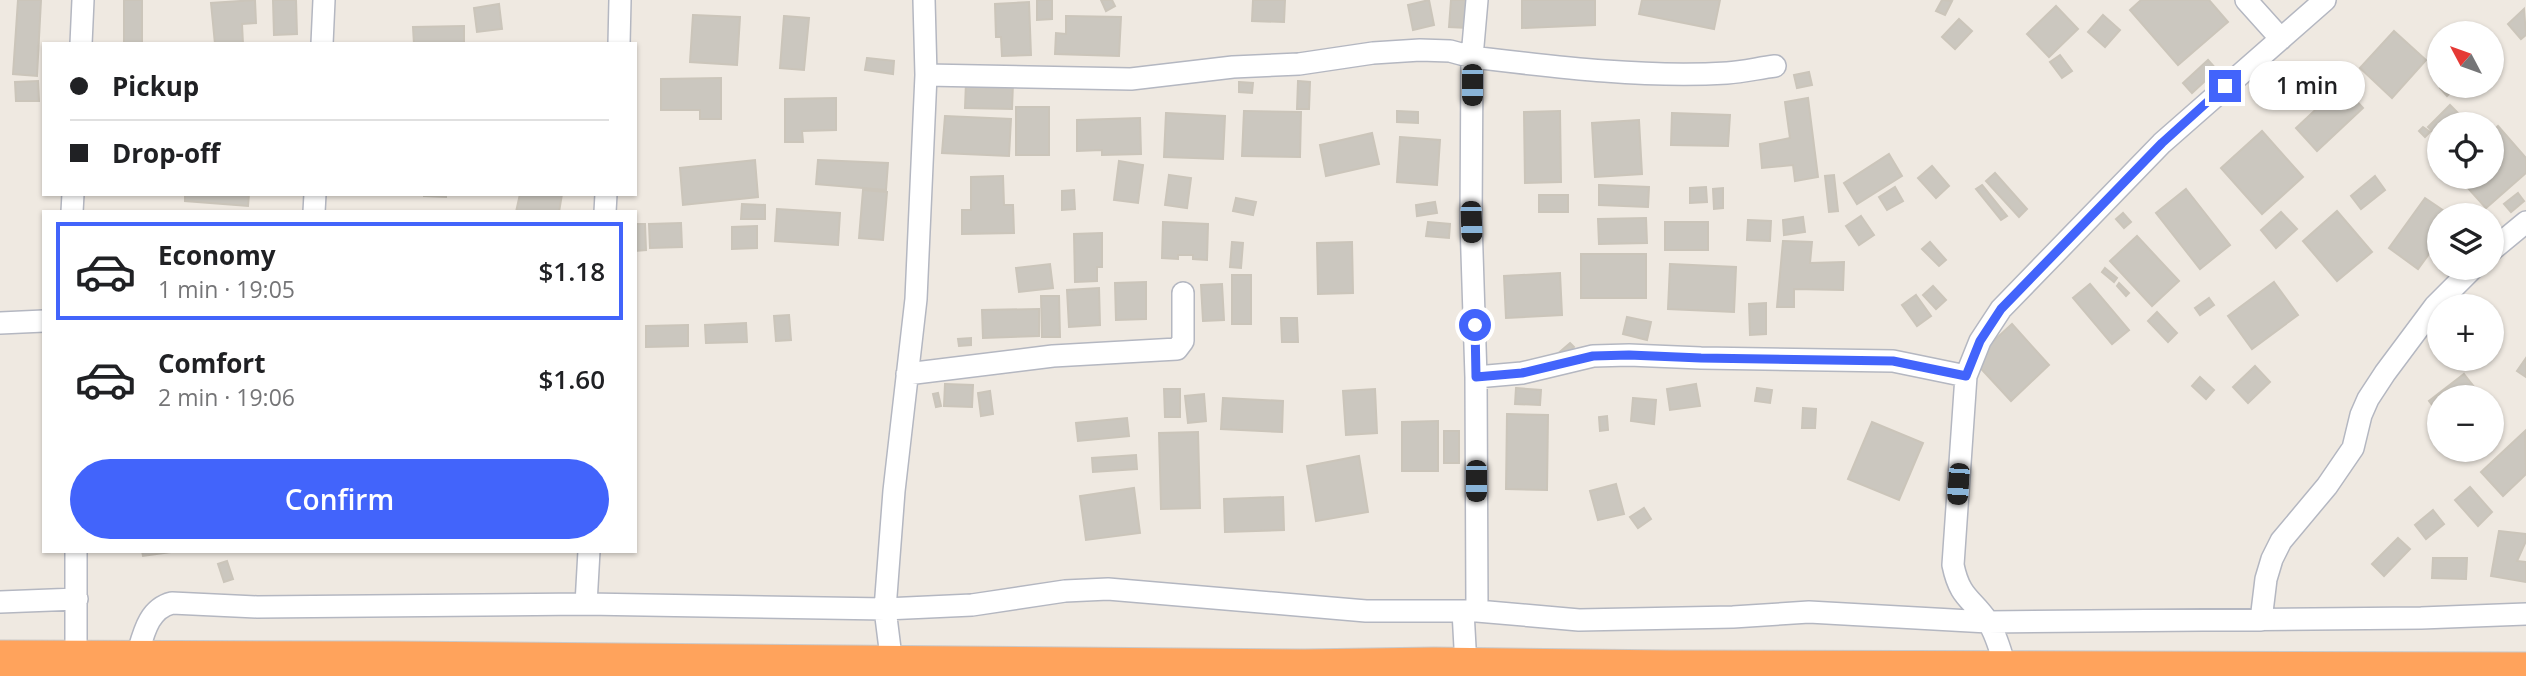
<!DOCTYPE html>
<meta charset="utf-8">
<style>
:root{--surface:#fff;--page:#f2f2f2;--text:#202124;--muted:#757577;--line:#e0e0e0;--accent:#4264fb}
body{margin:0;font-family:"Open Sans",sans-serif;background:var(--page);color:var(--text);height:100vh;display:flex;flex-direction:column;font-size:26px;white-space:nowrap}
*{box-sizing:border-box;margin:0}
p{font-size:23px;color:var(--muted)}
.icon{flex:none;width:38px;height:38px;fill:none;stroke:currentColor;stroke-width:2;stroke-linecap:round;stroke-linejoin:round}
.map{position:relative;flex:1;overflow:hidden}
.sheet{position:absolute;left:42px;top:210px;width:595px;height:343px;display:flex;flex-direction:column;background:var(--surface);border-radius:0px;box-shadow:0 2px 5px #0004}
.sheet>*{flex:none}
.banner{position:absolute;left:42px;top:42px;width:595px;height:154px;border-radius:0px;box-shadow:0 2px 5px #0004;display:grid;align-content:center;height:154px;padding:0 28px;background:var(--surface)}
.needle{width:46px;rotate:311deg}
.controls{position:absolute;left:2427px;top:21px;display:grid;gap:14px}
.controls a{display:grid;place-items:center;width:77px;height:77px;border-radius:50%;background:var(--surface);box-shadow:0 2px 5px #0004;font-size:35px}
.end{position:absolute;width:32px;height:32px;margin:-16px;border:9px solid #4264fb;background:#fff;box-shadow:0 0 0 4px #fff}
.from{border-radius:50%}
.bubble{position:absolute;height:49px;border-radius:24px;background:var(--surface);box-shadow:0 2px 5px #0004;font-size:23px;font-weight:600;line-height:49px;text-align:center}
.car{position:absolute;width:21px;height:42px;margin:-21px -10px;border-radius:9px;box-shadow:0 0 5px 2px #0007;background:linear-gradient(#222 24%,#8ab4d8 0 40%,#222 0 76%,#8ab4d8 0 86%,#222 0)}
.banner b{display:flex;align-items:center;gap:24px;height:66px;font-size:26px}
.banner b+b{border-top:2px solid var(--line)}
.banner i{width:18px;height:18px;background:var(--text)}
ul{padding:12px 0 0;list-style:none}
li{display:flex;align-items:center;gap:21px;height:98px;margin:0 14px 10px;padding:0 14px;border:4px solid transparent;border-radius:0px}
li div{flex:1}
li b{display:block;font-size:26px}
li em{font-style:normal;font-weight:600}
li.on{border-color:var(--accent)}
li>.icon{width:63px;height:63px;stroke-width:1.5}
.primary-button{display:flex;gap:14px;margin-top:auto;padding:14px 28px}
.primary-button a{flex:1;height:80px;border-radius:42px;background:var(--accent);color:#fff;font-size:28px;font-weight:600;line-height:80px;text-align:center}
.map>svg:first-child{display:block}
</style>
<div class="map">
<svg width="2526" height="676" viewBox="0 0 2526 676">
<rect width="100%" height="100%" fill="#efe9e1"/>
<path fill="#cbc7bf" stroke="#cbc5ba" stroke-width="2" d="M18,0H41L37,76L13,74Z
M124,0H142V44H124Z
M255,0L256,23L242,24L243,44H215L211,3Z
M273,0H296L297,34L274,35Z
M1037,0H1052V19L1037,20Z
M1101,0H1112L1115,6L1106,11Z
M1253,0H1285L1284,22L1252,21Z
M1429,0L1434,25L1413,30L1408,5Z
M1451,0H1470L1468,28L1449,27Z
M1522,0H1595V25L1522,28Z
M1642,0H1720L1714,29L1639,14Z
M1942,0L1952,1L1945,15L1936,11Z
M2141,0H2209L2228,22L2178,65L2130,10Z
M1029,2L1031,55L1002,56L1001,37H996L995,4Z
M499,4L502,29L477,32L474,8Z
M2056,6L2078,29L2049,57L2027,34Z
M2524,9L2526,35L2521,39L2508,24Z
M693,15L740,17L737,65L690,62Z
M2103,15L2120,30L2105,47L2088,32Z
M784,16L809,18L804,70L780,68Z
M1066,16L1121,17L1119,56L1055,54L1056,33L1066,34Z
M1959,19L1972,31L1955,49L1942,37Z
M464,26V44H414L413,27Z
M2394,31L2426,60L2392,98L2360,68Z
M2060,55L2072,71L2062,78L2050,62Z
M867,58L894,61L893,74L865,70Z
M2208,60L2217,70L2192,93L2183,83Z
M1809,72L1812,85L1797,88L1794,75Z
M721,78V119H700V110H661V79Z
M38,81L39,101H16L15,82Z
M1298,81L1310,82L1309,109H1297Z
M966,82L1013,83L1012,109L965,108Z
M1239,82L1253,83L1252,93L1239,92Z
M2342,85L2363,108L2317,151L2296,128Z
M2442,86H2457L2447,96L2440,88Z
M836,98V130L802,131L803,142H785V99Z
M1808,98L1818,177L1795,181L1793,165L1762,168L1760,144L1790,138L1785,102Z
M2450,105L2464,119L2459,124H2440V139L2428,127Z
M1016,107H1049V155H1016Z
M1244,111L1301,112L1300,157L1242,156Z
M1397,111L1418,112V123L1397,122Z
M1560,111L1561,182L1525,183L1524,112Z
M1166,113L1225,116L1223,159L1164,157Z
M1672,113L1730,115L1728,146L1671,145Z
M945,116L1011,119L1009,156L942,153Z
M1140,118L1141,154L1102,155V150L1077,151V120Z
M1639,120L1642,174L1595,177L1592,123Z
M2498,126L2526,158V173L2486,208L2458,177H2492V132Z
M2423,127L2430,132L2425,137L2419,131Z
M2262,131L2303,177L2262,214L2221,168Z
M1372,133L1379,164L1326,176L1320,145Z
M1400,137L1440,140L1437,185L1397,182Z
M1889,154L1902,176L1857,204L1844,183Z
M755,160L758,197L683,205L680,168Z
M818,160L888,163L886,190L816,184Z
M1119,161L1143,165L1138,203L1114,200Z
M1932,166L1949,186L1936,198L1918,178Z
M1995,173L2027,209L2019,217L1986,181Z
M1169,175L1191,178L1187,208L1165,205Z
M1834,175L1838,211L1829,212L1825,176Z
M1003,176L1004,205H1013L1014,233L962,234V210H971V177Z
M2375,176L2385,190L2361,209L2351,196Z
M1599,185L1649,187L1648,207L1599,205Z
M1982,185L2007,216L2001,220L1976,189Z
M1706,187L1707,202L1690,203V188Z
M1895,187L1903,201L1887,210L1879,197Z
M1723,188V208L1714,209L1713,189Z
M2186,189L2230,245L2200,269L2156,213Z
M863,190L887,192L883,240L859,238Z
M1074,190L1075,209L1062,210V191Z
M2518,193L2524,201L2511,212L2504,204Z
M185,194H249L248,206L185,201Z
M424,194H446V197L424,196Z
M520,194H562L559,212H516Z
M1539,195H1568V212H1539Z
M1236,198L1256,202L1253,215L1233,211Z
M2425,198L2450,215H2440V239L2418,269L2389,248Z
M1435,202L1437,213L1417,216L1416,205Z
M742,204L765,205V219H741Z
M777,209L840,213L838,245L775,241Z
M2337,211L2372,252L2337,281L2303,241Z
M2281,212L2297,229L2276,248L2261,230Z
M2123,213L2131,222L2124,228L2116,219Z
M1861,216L1874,235L1859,245L1846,226Z
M1803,217L1805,232L1784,235L1783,220Z
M1646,218L1647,243L1599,244L1598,219Z
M1748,220L1771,221L1770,241L1747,240Z
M1163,222L1208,224L1207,260L1193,259V255H1178V259L1162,258Z
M1428,222L1450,224L1449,238L1426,236Z
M1665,222H1708V250H1665Z
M681,223L682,247L650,248L649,224Z
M635,224H645L646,250L635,251Z
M757,226V248L732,249V227Z
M1102,233V267H1097V281L1075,282L1074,234Z
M2137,236L2179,281L2152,306L2110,261Z
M1783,241L1812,242L1810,263L1844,262L1843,290L1794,289V307H1777Z
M1232,242L1243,243L1241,268L1230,267Z
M1352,242L1353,293L1318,294L1317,243Z
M1930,242L1946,260L1939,266L1922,249Z
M1581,254H1646V298H1581Z
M1050,264L1053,288L1019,292L1016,268Z
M1670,264L1736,267L1734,312L1668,309Z
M2105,268L2117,278L2114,282L2102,272Z
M1560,273L1562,315L1506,318L1504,276Z
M1232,275H1251V324H1232Z
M1146,282V319L1116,320L1115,283Z
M2274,282L2298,315L2252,349L2228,316Z
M2119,283L2129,293L2126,296L2117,286Z
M1222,284L1224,320L1203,321L1201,285Z
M2090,284L2129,330L2112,344L2073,298Z
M1933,286L1946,300L1936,309L1923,295Z
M1099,288L1100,325L1069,327L1067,290Z
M1916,295L1931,316L1917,326L1902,305Z
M1041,296H1059L1060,337H1042Z
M2209,298L2214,305L2200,315L2195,308Z
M1766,303V334L1750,335L1749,304Z
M1039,309V336L983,338L982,310Z
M2157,312L2177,333L2168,342L2148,321Z
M789,315L791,340L776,341L774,316Z
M1627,317L1651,322L1647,340L1623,334Z
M1281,318H1297L1298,342H1282Z
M746,323L747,342L706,343L705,325Z
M2012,324L2049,365L2011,401L1973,360Z
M688,325V346L646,347V326Z
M971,338V345L959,346L958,339Z
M1570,343L1574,347L1559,360L1555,356Z
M2526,358V377L2517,371Z
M2255,366L2270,382L2248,403L2233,387Z
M2464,374L2482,397H2440V415L2429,401Z
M2200,377L2214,390L2206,399L2192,386Z
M945,384L973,385L972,407L944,406Z
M1696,384L1700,406L1670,410L1667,389Z
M1516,388L1541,390L1540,405L1515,404Z
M1757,388L1772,390L1770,403L1755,401Z
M1164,389H1180V417H1165Z
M1375,389L1377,433L1346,435L1343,391Z
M990,391L993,414L981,416L978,393Z
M938,393L941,406L936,407L933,394Z
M1204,394L1206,421L1188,423L1185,396Z
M1223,398L1283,401L1282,432L1221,429Z
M1633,398L1656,400L1654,424L1631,421Z
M1803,408L1816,409L1815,428H1802Z
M1507,414L1548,415L1547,490L1506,489Z
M1607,416L1608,430L1600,431L1599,417Z
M1127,418L1129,436L1078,441L1076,423Z
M1438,421V471H1402V422Z
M1872,422L1923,443L1899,500L1848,479Z
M1444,431H1459V463H1444Z
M2525,431L2526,474L2503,496L2481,472Z
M1198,432L1200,508L1161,509L1159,433Z
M1136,455L1137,469L1093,472L1092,458Z
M1359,456L1368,512L1316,521L1307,466Z
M1616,484L1624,514L1598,520L1590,491Z
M2470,487L2492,512L2478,526L2455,500Z
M1134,488L1140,533L1086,540L1080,496Z
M1283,497L1284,530L1225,532L1224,499Z
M1644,508L1651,519L1638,528L1630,517Z
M2433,510L2444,524L2426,539L2415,525Z
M2499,531L2526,534V541L2517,561L2526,562V582L2491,576Z
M2398,538L2410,549L2384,576L2372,564Z
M142,551H172V552L143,556Z
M2433,558H2467L2466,579L2432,578Z
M227,561L233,579L224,582L218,564Z"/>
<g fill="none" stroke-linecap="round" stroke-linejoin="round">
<defs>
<path id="street" d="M2246,0L2281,39
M81,44L83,0
M322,44L324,0
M619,44L620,0
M926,75L1131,79L1233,67L1299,64L1373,53L1420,50L1450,51L1472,57L1477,0
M72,212L73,194
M314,212L315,194
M605,212L606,194
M2492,250L2526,222
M0,323L44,321
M907,374L1053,356L1177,349L1183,341V293
M1476,377L1522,373L1593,356L1629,355L1701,358L1893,361L1966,376
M0,602L77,599
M586,604L589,551
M1463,611L1466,666
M1477,611L1476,377L1471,222L1472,57C1556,67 1642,78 1727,73C1743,72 1759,68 1775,66
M2261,620L2266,579L2272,559L2281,541L2327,486L2353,448L2361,415L2368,399L2385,373L2435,306L2473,268
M136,659C143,637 147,609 172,603L257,607L586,604L885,609L972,605L1065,591L1108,589L1366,611H1477L1579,620L1733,617L1809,612L1988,622L2421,618L2526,614
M76,660V551
M892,665L885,609L894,491L916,299L926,75L924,0
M2006,669C2001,654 1997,635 1988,622C1972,598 1960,599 1953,565L1966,376L1980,341L2001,309L2162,143L2325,0"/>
<path id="highway" d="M0,659L395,660L1304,668L1434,666L1669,669L2526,671"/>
</defs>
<use href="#street" stroke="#b4b7c1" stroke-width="24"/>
<use href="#highway" stroke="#c9c9c9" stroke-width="39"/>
<use href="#street" stroke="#fff" stroke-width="21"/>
<use href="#highway" stroke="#ffa35c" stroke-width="37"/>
</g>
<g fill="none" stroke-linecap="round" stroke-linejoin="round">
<path stroke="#4264fb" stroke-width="9" d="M1475,325L1476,377L1522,373L1593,356L1629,355L1701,358L1893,361L1966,376L1980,341L2001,309L2162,143L2225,86"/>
</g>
</svg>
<div class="controls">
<a><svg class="needle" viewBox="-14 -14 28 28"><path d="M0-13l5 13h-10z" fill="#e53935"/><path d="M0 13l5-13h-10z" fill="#757577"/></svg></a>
<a><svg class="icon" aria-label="locate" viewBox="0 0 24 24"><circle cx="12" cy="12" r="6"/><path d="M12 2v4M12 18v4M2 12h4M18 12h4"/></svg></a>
<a><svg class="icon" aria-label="layers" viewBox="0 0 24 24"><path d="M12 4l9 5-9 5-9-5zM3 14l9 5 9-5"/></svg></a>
<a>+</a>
<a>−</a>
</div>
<i class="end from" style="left:1475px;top:325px"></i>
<i class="end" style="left:2225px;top:86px"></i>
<div class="bubble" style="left:2249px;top:61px;width:116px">1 min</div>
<i class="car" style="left:1472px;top:85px;rotate:180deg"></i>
<i class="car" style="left:1471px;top:222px;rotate:178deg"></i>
<i class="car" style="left:1476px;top:481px;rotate:180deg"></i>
<i class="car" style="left:1958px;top:484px;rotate:184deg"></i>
<div class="banner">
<b><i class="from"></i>Pickup</b>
<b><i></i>Drop-off</b>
</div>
<section class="sheet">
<ul>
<li class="on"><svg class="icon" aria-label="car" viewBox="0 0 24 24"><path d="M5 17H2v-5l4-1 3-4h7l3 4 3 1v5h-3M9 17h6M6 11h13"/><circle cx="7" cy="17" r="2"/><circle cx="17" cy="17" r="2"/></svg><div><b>Economy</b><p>1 min · 19:05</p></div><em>$1.18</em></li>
<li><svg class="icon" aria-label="car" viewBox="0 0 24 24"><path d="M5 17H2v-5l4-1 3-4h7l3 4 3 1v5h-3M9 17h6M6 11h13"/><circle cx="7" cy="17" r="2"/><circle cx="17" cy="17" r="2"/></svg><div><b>Comfort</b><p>2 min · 19:06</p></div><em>$1.60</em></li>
</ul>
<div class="primary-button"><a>Confirm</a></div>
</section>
</div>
